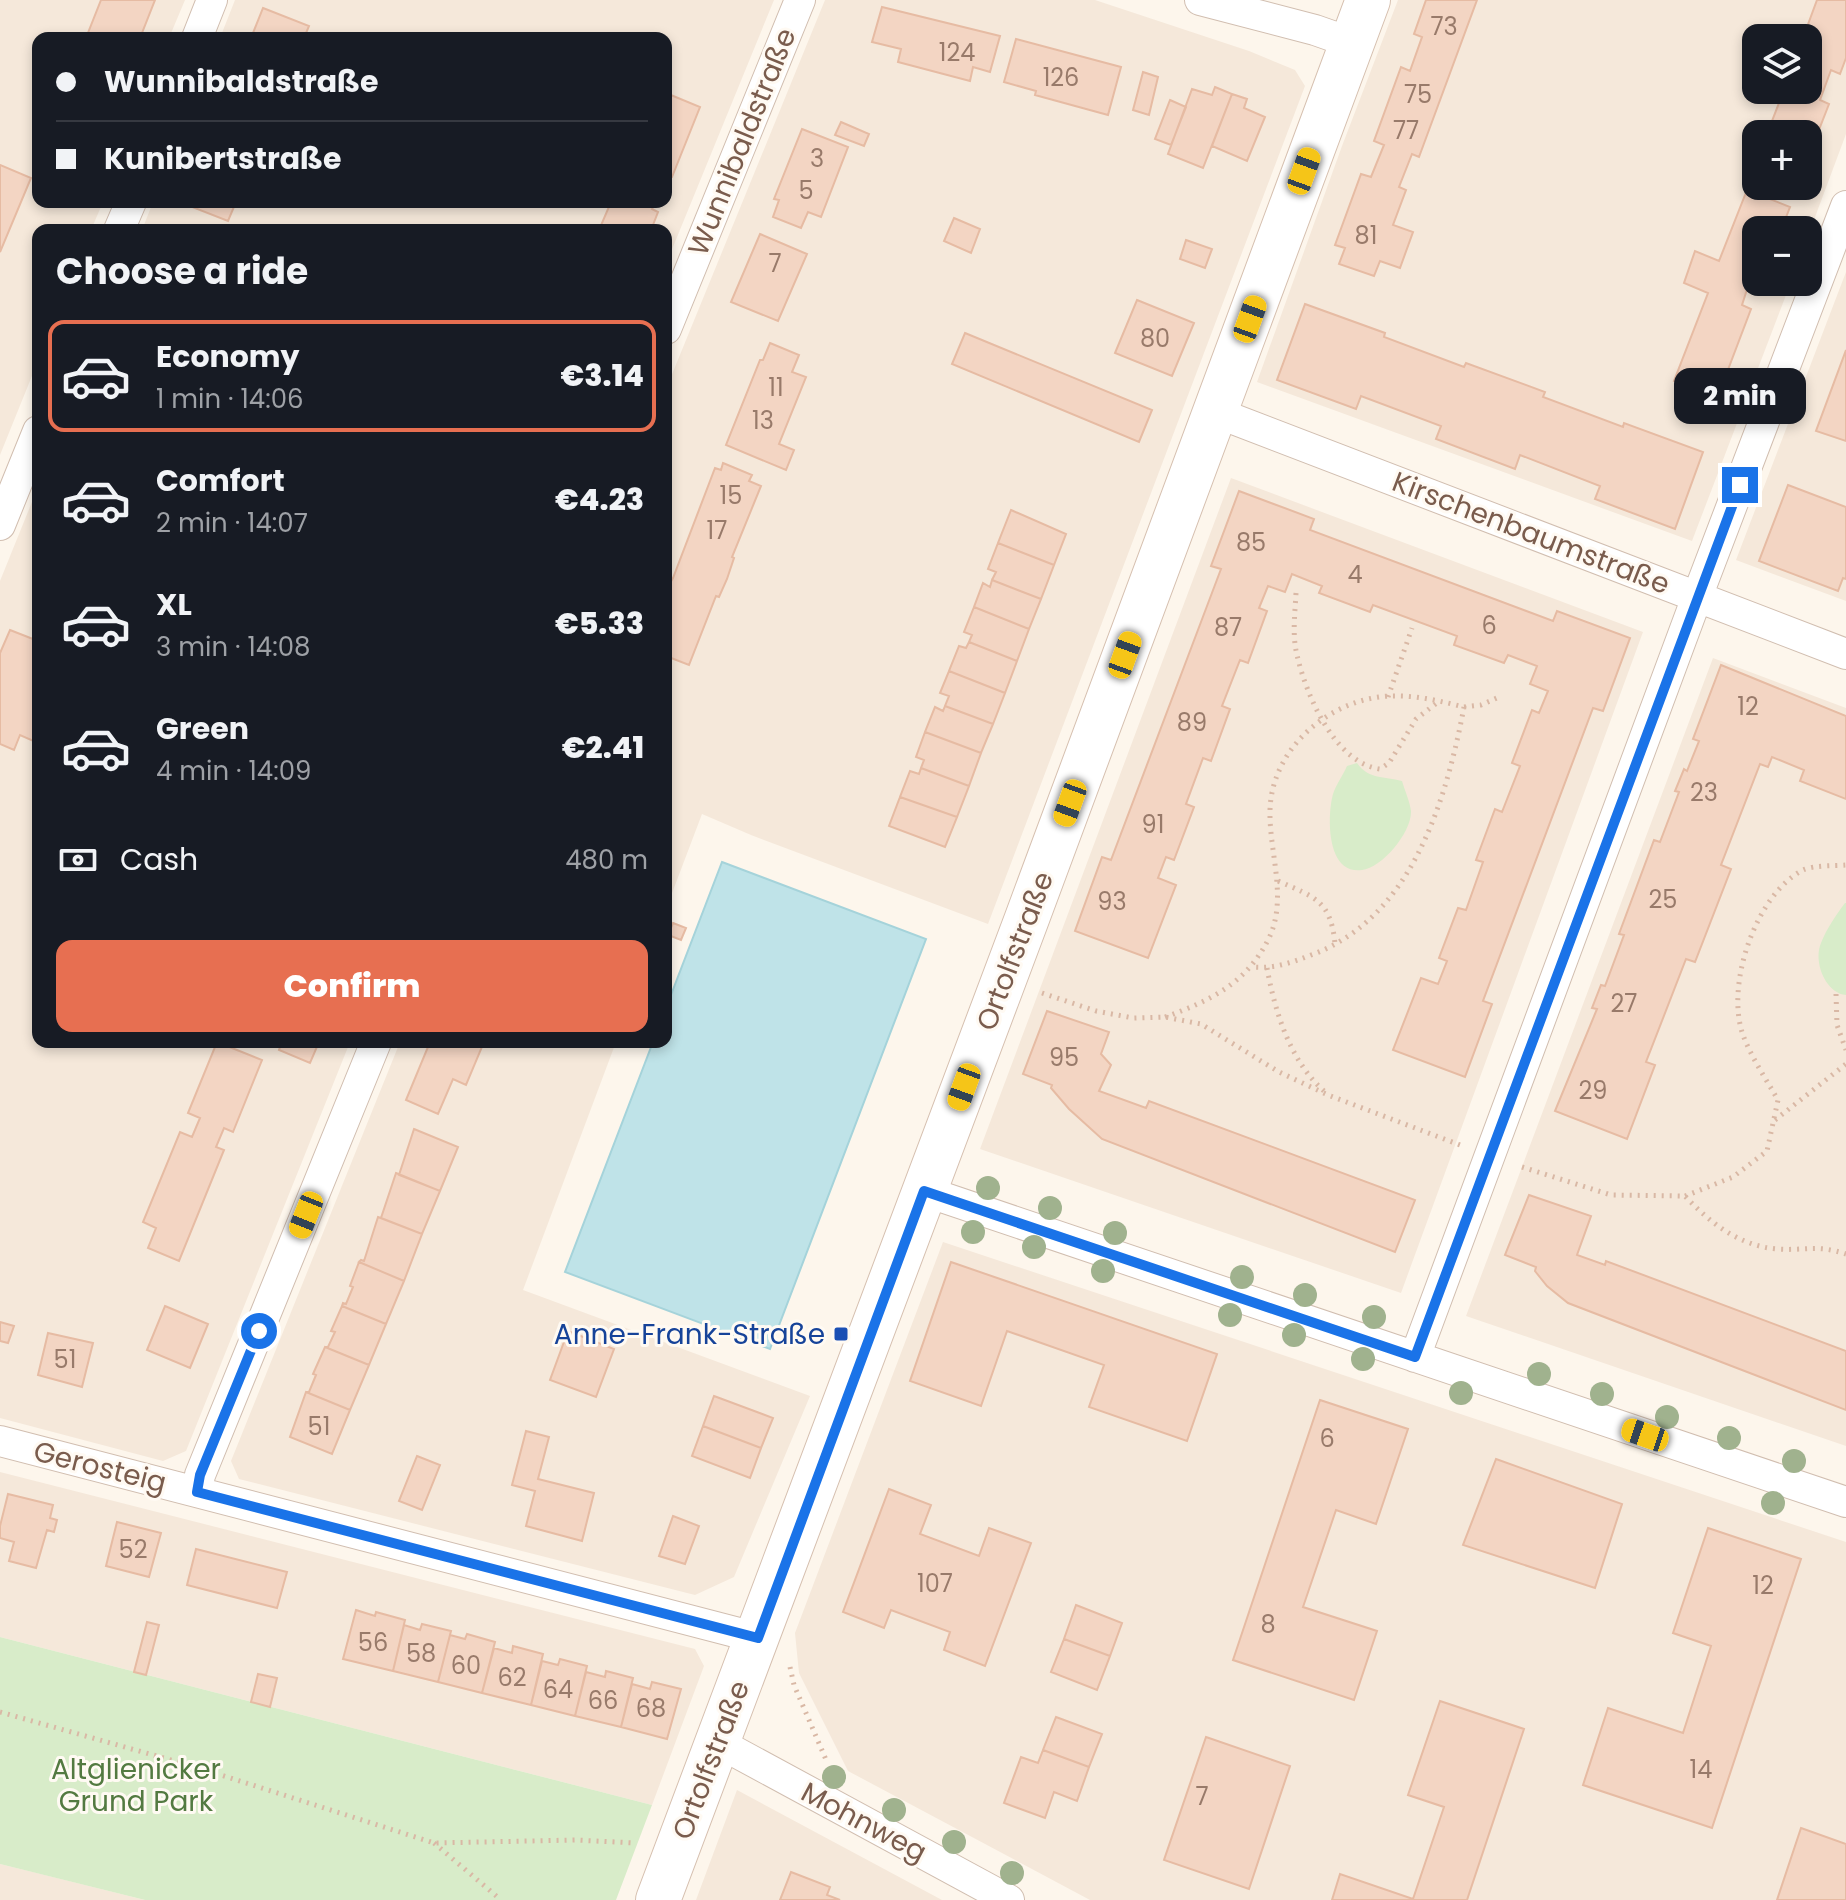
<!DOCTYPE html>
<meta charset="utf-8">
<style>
:root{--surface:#171b24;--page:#20242c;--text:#f1f3f6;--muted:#9ea1a6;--line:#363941;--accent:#e76f51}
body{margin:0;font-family:Poppins,sans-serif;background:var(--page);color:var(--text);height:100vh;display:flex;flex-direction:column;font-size:30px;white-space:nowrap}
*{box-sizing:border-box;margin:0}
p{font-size:26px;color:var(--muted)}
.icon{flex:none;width:44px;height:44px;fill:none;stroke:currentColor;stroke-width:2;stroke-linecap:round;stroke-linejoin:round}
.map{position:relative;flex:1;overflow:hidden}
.drawer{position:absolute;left:32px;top:224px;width:640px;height:824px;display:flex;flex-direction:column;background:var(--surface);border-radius:16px;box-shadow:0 4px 12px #0003}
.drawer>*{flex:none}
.banner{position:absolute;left:32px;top:32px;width:640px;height:176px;border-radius:16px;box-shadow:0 4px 12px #0003;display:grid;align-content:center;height:176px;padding:0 24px;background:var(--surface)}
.controls{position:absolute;left:1742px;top:24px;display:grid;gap:16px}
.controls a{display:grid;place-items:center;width:80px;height:80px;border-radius:16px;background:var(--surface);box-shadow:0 4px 12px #0003;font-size:40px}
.end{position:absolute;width:36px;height:36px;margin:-18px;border:10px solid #1a73e8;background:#fff;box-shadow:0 0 0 4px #fff}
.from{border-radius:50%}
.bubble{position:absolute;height:56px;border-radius:16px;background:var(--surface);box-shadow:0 4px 12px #0003;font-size:26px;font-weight:800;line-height:56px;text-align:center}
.car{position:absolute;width:24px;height:48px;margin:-24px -12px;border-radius:10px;box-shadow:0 0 6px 2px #0007;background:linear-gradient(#f5c518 24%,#345 0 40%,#f5c518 0 76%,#345 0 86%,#f5c518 0)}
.banner b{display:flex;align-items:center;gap:28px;height:76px;font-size:30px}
.banner b+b{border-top:2px solid var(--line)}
.banner i{width:20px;height:20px;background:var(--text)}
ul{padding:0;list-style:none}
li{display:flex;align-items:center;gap:24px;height:112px;margin:0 16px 12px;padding:0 8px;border:4px solid transparent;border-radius:16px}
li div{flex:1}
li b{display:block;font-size:30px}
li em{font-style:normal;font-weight:800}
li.current{border-color:var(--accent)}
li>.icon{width:72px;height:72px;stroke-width:1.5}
h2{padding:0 24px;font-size:36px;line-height:96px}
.pay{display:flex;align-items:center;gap:20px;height:88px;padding:0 24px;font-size:30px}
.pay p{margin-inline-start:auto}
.primary-button{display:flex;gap:16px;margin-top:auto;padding:16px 24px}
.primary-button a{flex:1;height:92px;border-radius:16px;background:var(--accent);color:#fff;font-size:32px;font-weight:800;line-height:92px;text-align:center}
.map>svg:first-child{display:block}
</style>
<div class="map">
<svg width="1846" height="1900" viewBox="0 0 1846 1900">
<rect width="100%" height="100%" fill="#fdf6ec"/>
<path fill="#f5e8da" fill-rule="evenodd" d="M0,0H185L169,38H38V202H103L91,230H38V361L0,455Z
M235,0H774L666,264V230H142L153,202H666V38H220Z
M825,0H1095L1249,51L1295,70L1305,86L988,924L751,835L702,814L666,909V389Z
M1398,0H1846V134L1808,236V230H1756V282H1791L1692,541L1257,382L1342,146ZM1756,38H1808V90H1756ZM1756,134H1808V186H1756Z
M1846,272V601L1736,560Z
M1231,478L1643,632L1401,1293L980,1149Z
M38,487V1042H350L186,1451L163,1461L0,1418V581Z
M1713,658L1846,708V1446L1466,1316Z
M400,1042H616L523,1290L810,1396L734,1577L695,1595L239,1479L231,1461Z
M943,1242L1846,1542V1900H1090L848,1771L799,1673L795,1633Z
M0,1472L695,1649L704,1666L652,1805L0,1637Z
M737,1790L942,1900H696Z
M0,1864L49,1876L145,1900H0Z"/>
<path fill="#d8ecc9" d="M1357,763C1369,780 1384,776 1402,781C1405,791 1410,802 1411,811C1412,832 1382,868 1362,870C1326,875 1327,816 1333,794C1336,785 1343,775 1347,766Z
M1845,903H1846V995C1825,993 1813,961 1821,943C1827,928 1836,915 1845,903Z
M0,1637L652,1805L616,1900H145L0,1864Z"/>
<path fill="#bfe3e8" stroke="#a5d3da" stroke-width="2" d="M722,862L926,939L770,1349L565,1272L653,1042H666V1008Z"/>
<path fill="#f3d5c3" stroke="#e6bba3" stroke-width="2" d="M101,0H155L140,38H86Z
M1426,0H1477L1419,157L1412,154L1399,187L1406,190L1393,225L1413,232L1400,268L1380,261L1374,276L1339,264L1345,248L1335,245L1361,174L1371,177L1384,145L1374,141L1401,67L1410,71L1422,37L1414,34Z
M1817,0H1846V58L1840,74L1831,70L1820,100L1829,104L1808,158V134H1767L1784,90H1808V38H1803Z
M882,7L1000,36L990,72L973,67L970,81L898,62L901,49L872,42Z
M263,8L309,26L304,38H251Z
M1016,39L1121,67L1108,115L1035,95L1036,91L1004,82Z
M1143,72L1158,77L1149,115L1133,110Z
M1215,87L1232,94L1203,168L1168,154L1192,89L1212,95Z
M666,93L700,107L672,177L666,176Z
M1232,94L1247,99L1244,108L1265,117L1247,161L1212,146Z
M1170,100L1186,107L1171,145L1155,139Z
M841,122L869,134L864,146L835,135Z
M802,129L848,147L821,217L808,212L801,228L773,217L779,200L774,199Z
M0,165L31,178L0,252Z
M1747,190L1790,207L1781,230H1756V276L1752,274L1742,305L1751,309L1718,396L1674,381L1708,293L1684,283L1695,251L1719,261Z
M188,202H236L228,221L187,205Z
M611,202H655L652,209L658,212L651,230H599Z
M954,218L980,229L971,253L944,241Z
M760,234L807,254L778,321L731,302Z
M1186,240L1212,249L1205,268L1180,259Z
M1137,300L1194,323L1172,376L1115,353Z
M1305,304L1385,333L1384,337L1464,367L1466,363L1545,392L1543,397L1623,427L1624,423L1703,452L1675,529L1595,499L1600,486L1520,455L1515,469L1436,439L1441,426L1361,396L1356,409L1277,380Z
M965,333L1152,410L1139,442L952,364Z
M770,343L799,355L792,372L806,377L779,444L794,450L786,470L726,445L760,360H763Z
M1846,350V441L1816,431Z
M723,463L752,475L749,481L761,486L732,557L734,558L727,579L719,597L716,596L689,665L666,656V590L673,578L715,468L721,470Z
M1788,485L1846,507V579L1843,578L1838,591L1759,561Z
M1239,491L1314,519L1310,530L1553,621L1557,611L1630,638L1603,711L1593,708L1483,1001L1492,1004L1465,1077L1393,1050L1421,978L1438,984L1447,961L1439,958L1458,908L1466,910L1483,862L1476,860L1495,809L1502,812L1520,766L1512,763L1532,710L1539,713L1548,691L1530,684L1537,666L1508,655L1504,663L1454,645L1457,636L1373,605L1370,612L1319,593L1322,586L1292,574L1285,592L1268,586L1259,608L1267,611L1248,663L1240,660L1222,706L1230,709L1211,761L1203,758L1186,804L1194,807L1174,860L1166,857L1158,878L1176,885L1148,958L1075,931L1102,857L1111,860L1221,569L1211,566Z
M1011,510L1066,534L1054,565L998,543Z
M998,543L1054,565L1041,599L992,580L996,572L988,569Z
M992,580L1041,599L1029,629L974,607L983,583L990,587Z
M974,607L1029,629L1017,661L969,642L972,635L964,632Z
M10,630L38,641V693L35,701L38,703V743L20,735L14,750L0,744V653Z
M969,642L1017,661L1005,693L949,671L959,646L966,648Z
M1721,665L1846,716V799L1800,781L1804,770L1772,757L1768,767L1760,764L1721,865L1731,869L1695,962L1686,959L1646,1062L1655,1065L1627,1139L1555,1111L1597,1009L1592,1008L1601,985L1605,986L1624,935L1619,934L1654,840L1660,842L1679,792L1675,791L1684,769L1687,771L1699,741L1693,739Z
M949,671L1005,693L993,724L945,706L949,696L940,693Z
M945,706L993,724L981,753L925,732L935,707L943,711Z
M925,732L981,753L969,786L921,768L924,760L916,757Z
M921,768L969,786L957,817L900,797L910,771L919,774Z
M900,797L957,817L945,847L889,826Z
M673,923L686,928L681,940L668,935Z
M1047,1011L1109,1032L1101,1054L1111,1065L1099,1091L1146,1108L1149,1101L1415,1200L1395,1252L1102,1139L1069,1109L1051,1088L1052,1085L1023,1074Z
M217,1042L262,1060L233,1132L224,1128L216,1147L224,1150L179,1261L148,1248L156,1228L143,1222L180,1132L192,1137L200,1118L188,1113Z
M282,1042H319L310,1063L279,1050Z
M430,1042H484L466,1085L453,1079L438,1114L406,1100Z
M414,1129L458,1147L440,1191L399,1175Z
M396,1173L440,1191L422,1234L381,1218Z
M1529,1195L1591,1216L1577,1255L1605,1265L1606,1261L1846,1351V1410L1568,1303L1547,1286L1535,1271L1536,1267L1505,1255Z
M378,1217L422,1234L404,1281L359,1262L361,1260L364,1261Z
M359,1262L404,1281L386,1324L342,1306L343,1303L346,1304L353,1287L350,1286Z
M951,1262L1217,1354L1187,1441L1089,1407L1104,1365L1007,1331L981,1406L910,1381Z
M165,1306L208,1324L190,1368L147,1350Z
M342,1306L386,1324L369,1365L325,1347H328L335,1332L331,1331Z
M0,1322L14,1326L8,1343L0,1341Z
M568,1331L614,1349L596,1397L550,1380Z
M48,1333L93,1343L82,1387L38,1375Z
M325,1347L369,1365L350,1410L306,1392H309L316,1375L313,1374Z
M306,1392L350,1410L332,1454L290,1437Z
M714,1396L773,1418L761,1448L703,1426Z
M1320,1400L1408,1429L1376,1524L1336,1510L1303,1607L1377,1631L1354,1700L1233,1660Z
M703,1426L761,1448L750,1478L692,1456Z
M526,1431L549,1437L538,1479L594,1493L582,1541L526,1526L535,1491L512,1485Z
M417,1456L440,1465L422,1510L399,1501Z
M1496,1459L1622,1504L1595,1588L1463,1545Z
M889,1489L931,1505L920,1534L979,1556L989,1528L1031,1543L985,1666L944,1650L950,1632L891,1610L884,1628L843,1612Z
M8,1494L53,1505L50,1518L57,1520L54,1532L47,1530L36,1568L9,1561L14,1542L0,1538V1526Z
M673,1516L699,1526L685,1564L659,1556Z
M117,1522L161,1533L149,1577L106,1566Z
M1708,1528L1801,1559L1712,1828L1583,1785L1608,1708L1683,1733L1711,1646L1673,1633Z
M196,1549L287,1572L277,1608L187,1585Z
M1076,1605L1122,1623L1110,1656L1064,1639Z
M356,1610L375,1616L376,1612L405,1620L393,1671L343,1659Z
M147,1622L159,1625L146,1675L134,1672Z
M422,1624L451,1631L438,1682L393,1671L404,1625L420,1630Z
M467,1634L495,1642L482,1693L438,1682L450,1635L465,1639Z
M1064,1639L1110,1656L1097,1690L1051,1672Z
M513,1646L543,1654L531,1705L482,1693L494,1648L512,1653Z
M560,1659L587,1666L575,1716L531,1705L542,1661L558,1665Z
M606,1671L633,1678L621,1727L575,1716L586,1672L605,1677Z
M258,1674L277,1678L270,1707L251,1702Z
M652,1682L681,1689L667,1739L621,1727L632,1684L650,1689Z
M1440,1701L1524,1729L1467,1900H1332L1340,1874L1413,1899L1444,1807L1408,1795Z
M1056,1717L1102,1734L1089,1767L1043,1750Z
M1206,1737L1290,1766L1249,1889L1164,1860Z
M1043,1750L1089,1767L1077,1801L1054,1792L1045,1818L1004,1803L1021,1757L1038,1763Z
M1801,1828L1846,1844V1900H1777Z
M791,1872L830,1887L827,1895L840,1900H780Z"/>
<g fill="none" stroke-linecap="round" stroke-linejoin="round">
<defs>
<path id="street" d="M1200,0L1315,30L1352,43
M197,38L212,0
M119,230L131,202
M666,329L800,0
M1215,412L1846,654
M0,525L38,431
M924,1191L1846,1502
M1415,1357L1697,597L1846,206
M0,1441L758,1638
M197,1492L200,1475L376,1042
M719,1743L1009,1900"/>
<path id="secondary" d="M658,1900L1026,921L1368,0"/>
</defs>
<use href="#street" stroke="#d1beb0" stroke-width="32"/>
<use href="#secondary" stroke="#d6c0b0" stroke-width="46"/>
<path stroke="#d9b8a5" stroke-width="5" stroke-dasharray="2 6" stroke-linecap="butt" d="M1296,593C1295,614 1292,635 1297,655C1306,695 1335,763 1380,769L1389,763L1416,719L1438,702
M1388,697L1412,628
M1464,707L1481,705L1499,697
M1278,881C1315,897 1331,901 1335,944
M1267,968C1275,1012 1290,1061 1324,1091
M1042,993L1096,1011L1133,1018L1165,1017L1201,1024L1279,1072L1328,1095L1460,1145
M1836,994L1837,1025L1846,1050
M1165,1017C1210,1001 1247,983 1269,938C1288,898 1269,852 1270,811C1271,746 1335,694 1398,696C1420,696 1444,702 1464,707C1446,802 1411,919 1311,955C1291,963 1273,969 1252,967
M1775,1120L1846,1064
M1522,1167L1611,1195L1685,1196C1709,1222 1739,1246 1777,1249C1805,1251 1816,1244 1846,1254
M1685,1196L1733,1177L1767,1151L1778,1100C1766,1079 1751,1057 1743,1035C1725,985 1756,894 1803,870C1814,865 1834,866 1846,865
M790,1667L794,1685L827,1762
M0,1712L196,1767L434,1843L576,1840L635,1843
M434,1843L501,1900"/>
<use href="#street" stroke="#fff" stroke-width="30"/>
<use href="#secondary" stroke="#fff" stroke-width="44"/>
</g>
<g fill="#a0b28e">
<circle cx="988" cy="1188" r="12"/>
<circle cx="1050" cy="1208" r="12"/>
<circle cx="973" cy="1232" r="12"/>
<circle cx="1115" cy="1233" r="12"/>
<circle cx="1034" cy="1247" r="12"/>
<circle cx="1103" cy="1271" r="12"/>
<circle cx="1242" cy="1277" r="12"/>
<circle cx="1305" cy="1295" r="12"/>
<circle cx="1230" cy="1315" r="12"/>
<circle cx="1374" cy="1317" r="12"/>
<circle cx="1294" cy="1335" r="12"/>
<circle cx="1363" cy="1359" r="12"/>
<circle cx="1539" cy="1374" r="12"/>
<circle cx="1461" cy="1393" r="12"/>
<circle cx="1602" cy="1394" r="12"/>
<circle cx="1667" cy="1417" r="12"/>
<circle cx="1729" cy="1438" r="12"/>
<circle cx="1794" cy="1461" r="12"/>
<circle cx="1773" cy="1503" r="12"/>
<circle cx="834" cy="1777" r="12"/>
<circle cx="894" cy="1810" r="12"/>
<circle cx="954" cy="1842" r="12"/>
<circle cx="1012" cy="1873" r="12"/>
</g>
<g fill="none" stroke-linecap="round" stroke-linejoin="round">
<path stroke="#1a73e8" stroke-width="10" d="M259,1331L200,1475L197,1492L758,1638L924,1191L1415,1357L1740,485"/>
</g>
<rect fill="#1a4fb4" stroke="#fffaf3" stroke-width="3" x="833" y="1326" width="16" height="16" rx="4"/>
<g text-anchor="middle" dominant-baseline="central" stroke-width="6" stroke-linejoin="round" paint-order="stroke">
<g font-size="24" fill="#987a6a">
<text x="1444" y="26">73</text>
<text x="957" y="52">124</text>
<text x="1061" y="77">126</text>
<text x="1418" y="94">75</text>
<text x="1406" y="130">77</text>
<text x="817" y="158">3</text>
<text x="806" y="190">5</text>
<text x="1366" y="235">81</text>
<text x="775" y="263">7</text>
<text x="1155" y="338">80</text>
<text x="776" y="387">11</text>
<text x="763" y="420">13</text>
<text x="731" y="495">15</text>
<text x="717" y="530">17</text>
<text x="1251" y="542">85</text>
<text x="1355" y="574">4</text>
<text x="1489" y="625">6</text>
<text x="1228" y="627">87</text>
<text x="1748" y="706">12</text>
<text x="1192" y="722">89</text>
<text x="1704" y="792">23</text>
<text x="1153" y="824">91</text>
<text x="1663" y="899">25</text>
<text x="1112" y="901">93</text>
<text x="1624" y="1003">27</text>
<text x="1064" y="1057">95</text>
<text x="1593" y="1090">29</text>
<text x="65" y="1359">51</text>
<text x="319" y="1426">51</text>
<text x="1327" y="1438">6</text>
<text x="133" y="1549">52</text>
<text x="935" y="1583">107</text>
<text x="1763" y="1585">12</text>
<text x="1268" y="1624">8</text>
<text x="373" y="1642">56</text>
<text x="421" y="1653">58</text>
<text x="466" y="1665">60</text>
<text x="512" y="1677">62</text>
<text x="558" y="1689">64</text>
<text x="603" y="1700">66</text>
<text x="651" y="1708">68</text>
<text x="1701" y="1769">14</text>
<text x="1202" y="1796">7</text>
</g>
<g font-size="28" fill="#7a5c4d" stroke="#fffaf3">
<text transform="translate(742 142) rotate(-68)">Wunnibaldstraße</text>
<text transform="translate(1531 533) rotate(21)">Kirschenbaumstraße</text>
<text transform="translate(1015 951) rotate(-69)">Ortolfstraße</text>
<text transform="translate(100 1467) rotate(14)">Gerosteig</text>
<text transform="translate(711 1760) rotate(-69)">Ortolfstraße</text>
<text transform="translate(864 1822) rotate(28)">Mohnweg</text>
</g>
<g font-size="28" fill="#164399" stroke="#fffaf3" text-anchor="end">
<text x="825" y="1334">Anne-Frank-Straße</text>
</g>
<g font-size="28" fill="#537a41" stroke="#fffaf3">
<text x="136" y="1769">Altglienicker<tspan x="136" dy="32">Grund Park</tspan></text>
</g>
</g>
</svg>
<div class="controls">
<a><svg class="icon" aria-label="layers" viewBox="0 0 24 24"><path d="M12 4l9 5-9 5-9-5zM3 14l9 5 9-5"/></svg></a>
<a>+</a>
<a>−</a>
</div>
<i class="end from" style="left:259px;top:1331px"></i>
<i class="end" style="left:1740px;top:485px"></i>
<div class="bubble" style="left:1674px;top:368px;width:132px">2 min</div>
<i class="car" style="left:1304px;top:171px;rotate:20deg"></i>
<i class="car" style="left:1250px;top:319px;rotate:20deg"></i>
<i class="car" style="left:1125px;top:655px;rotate:20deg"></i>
<i class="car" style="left:1070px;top:803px;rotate:200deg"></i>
<i class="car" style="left:964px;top:1087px;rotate:200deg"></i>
<i class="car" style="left:306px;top:1215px;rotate:202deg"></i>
<i class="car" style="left:1645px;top:1435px;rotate:289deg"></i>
<div class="banner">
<b><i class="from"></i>Wunnibaldstraße</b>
<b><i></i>Kunibertstraße</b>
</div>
<section class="drawer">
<h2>Choose a ride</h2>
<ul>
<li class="current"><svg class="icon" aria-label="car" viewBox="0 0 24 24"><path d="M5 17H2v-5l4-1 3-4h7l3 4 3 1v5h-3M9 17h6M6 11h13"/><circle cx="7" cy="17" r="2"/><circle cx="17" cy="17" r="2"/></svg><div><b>Economy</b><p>1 min · 14:06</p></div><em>€3.14</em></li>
<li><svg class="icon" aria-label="car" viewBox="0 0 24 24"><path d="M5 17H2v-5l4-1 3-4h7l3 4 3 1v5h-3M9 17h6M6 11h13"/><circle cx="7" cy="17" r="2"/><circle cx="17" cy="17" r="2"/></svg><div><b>Comfort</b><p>2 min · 14:07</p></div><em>€4.23</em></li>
<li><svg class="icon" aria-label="car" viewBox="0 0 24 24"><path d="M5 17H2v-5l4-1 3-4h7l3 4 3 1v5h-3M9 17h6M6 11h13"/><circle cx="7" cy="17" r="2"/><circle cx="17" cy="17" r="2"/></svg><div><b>XL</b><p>3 min · 14:08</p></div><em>€5.33</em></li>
<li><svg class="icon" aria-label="car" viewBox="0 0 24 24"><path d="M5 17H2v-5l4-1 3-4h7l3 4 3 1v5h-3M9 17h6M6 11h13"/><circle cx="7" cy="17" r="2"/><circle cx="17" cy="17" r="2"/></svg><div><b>Green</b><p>4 min · 14:09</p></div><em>€2.41</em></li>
</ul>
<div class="pay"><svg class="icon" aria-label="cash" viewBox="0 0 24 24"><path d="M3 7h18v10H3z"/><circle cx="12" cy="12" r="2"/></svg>Cash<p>480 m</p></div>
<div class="primary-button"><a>Confirm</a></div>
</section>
</div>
